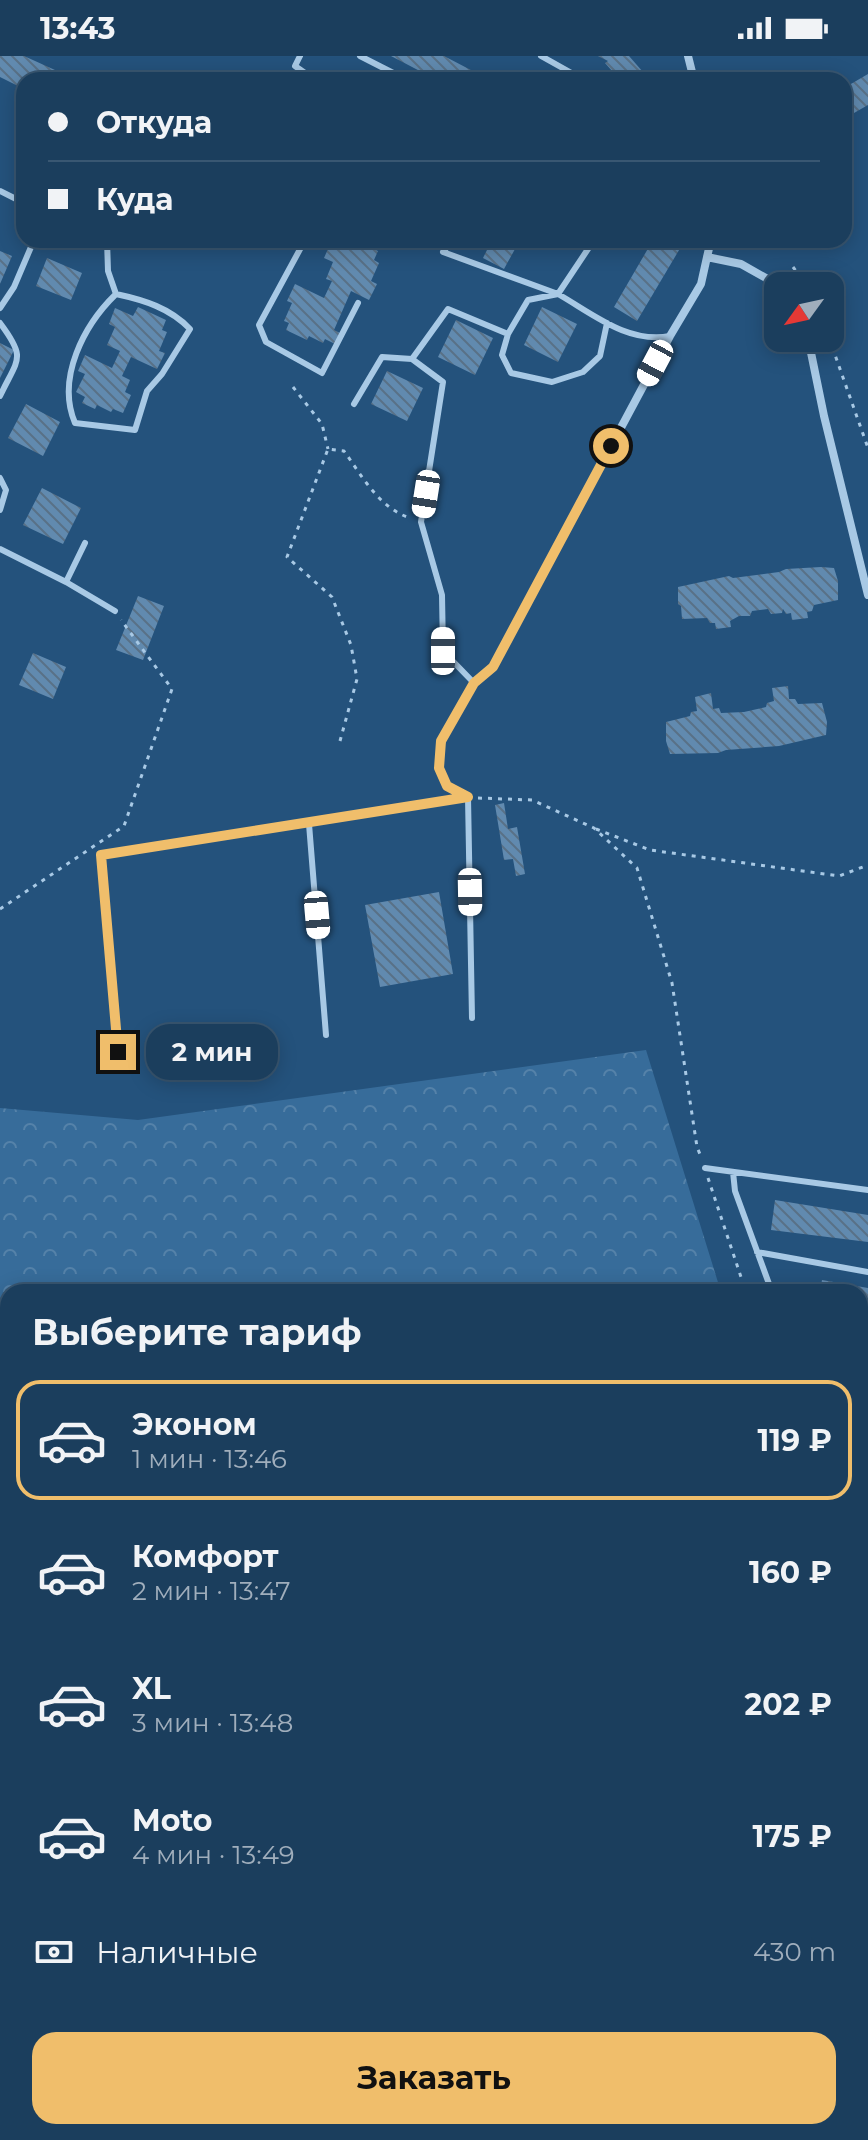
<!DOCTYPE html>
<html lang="ru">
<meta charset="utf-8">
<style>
:root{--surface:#1b3e5d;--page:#244563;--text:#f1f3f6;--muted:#a0aebc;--line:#395772;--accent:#f0be6b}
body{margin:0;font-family:Montserrat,sans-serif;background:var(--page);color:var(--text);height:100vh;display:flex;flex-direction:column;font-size:30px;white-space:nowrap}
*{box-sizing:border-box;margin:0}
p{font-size:26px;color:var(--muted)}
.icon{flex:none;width:44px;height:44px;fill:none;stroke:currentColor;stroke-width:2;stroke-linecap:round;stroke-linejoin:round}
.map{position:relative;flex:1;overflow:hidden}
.details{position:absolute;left:0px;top:1228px;width:868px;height:856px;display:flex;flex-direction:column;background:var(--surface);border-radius:24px 24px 0 0;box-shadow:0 4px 20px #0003,0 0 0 2px var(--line)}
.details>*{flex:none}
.top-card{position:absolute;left:16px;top:16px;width:836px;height:176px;border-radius:24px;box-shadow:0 4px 20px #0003,0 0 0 2px var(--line);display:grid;align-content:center;height:176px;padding:0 32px;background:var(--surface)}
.needle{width:52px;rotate:237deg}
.fabs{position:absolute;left:764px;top:216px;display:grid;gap:16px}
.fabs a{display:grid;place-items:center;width:80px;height:80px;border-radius:16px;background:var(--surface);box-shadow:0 4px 20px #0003,0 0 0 2px var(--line);font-size:40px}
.end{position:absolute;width:36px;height:36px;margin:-18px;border:10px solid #f0be6b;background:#111;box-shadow:0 0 0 4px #111}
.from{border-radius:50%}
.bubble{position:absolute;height:56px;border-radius:24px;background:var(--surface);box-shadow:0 4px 20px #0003,0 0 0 2px var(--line);font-size:26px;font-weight:700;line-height:56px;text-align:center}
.car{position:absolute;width:24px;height:48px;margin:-24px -12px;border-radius:10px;box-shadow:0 0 6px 2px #0007;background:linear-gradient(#fff 24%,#345 0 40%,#fff 0 76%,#345 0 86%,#fff 0)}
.top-card b{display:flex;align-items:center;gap:28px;height:76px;font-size:30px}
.top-card b+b{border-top:2px solid var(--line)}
.top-card i{width:20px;height:20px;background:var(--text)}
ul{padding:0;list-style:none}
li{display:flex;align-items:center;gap:24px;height:120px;margin:0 16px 12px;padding:0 16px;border:4px solid transparent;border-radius:24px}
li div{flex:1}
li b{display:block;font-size:30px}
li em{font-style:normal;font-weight:700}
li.active{border-color:var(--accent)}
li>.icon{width:72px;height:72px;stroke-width:1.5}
h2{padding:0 32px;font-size:36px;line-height:96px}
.pay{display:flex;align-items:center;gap:20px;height:88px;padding:0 32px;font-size:30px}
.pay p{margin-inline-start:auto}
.button{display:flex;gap:16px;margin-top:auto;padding:16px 32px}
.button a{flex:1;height:92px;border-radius:24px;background:var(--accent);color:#111;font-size:32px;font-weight:700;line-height:92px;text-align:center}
.status{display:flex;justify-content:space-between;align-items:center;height:56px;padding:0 40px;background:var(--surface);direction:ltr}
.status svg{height:22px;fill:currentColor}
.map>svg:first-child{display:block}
</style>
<div class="status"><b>13:43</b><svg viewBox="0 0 49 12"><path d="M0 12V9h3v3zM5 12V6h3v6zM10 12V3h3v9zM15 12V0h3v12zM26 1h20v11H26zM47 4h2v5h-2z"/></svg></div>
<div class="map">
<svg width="868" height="2084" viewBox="0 0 868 2084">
<defs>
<pattern id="grass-dots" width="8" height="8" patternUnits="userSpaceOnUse" patternTransform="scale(2)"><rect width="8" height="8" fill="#376c9a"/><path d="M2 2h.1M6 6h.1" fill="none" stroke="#5582a9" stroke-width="1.8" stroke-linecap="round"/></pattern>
<pattern id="forest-crowns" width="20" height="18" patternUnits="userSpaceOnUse" patternTransform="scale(2)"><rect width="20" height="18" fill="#376c9a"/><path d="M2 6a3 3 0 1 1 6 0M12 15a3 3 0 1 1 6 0" fill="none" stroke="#5582a9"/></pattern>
<pattern id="building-back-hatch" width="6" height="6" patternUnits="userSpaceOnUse" patternTransform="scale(2)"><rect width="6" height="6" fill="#618aaf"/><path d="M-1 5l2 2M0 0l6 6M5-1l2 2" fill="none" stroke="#597187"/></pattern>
</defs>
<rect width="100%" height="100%" fill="#24527c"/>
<path fill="url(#grass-dots)" d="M0,1326L8,1330V1769L0,1763Z"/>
<path fill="url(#forest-crowns)" d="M646,994L721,1236H8V1330L0,1326V1052L138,1064Z
M0,1763L8,1769V1907L0,1896Z
M868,1887V2084H150L144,2076H860V1891Z"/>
<path fill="url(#building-back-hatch)" d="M0,0H24L55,14L50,24H24V33L0,21Z
M391,0H444L490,24H437Z
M598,0H629L650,24H620L605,7L608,5Z
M868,18V49L854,57L844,40V32Z
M332,184L346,190L349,184H354L378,195L374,204L379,207L371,225L377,228L369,244L351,235L334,274L340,277L335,288L325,283L323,287L309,280L307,284L286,274L289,267L284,265L292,247L287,245L295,228L324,242L332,225L326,223L333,206L324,202Z
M492,184H520L504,213L483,202Z
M653,184H685L637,265L614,251Z
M0,195L12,200L0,228Z
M47,202L82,217L71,244L36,230Z
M138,251L166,264L162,274L167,276L159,295L165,297L157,313L131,301L122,320L130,324L125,336L131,339L123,357L113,353L111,356L97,349L95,353L82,347L85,341L76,336L85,318L78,315L85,299L112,312L120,295L107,289L115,271L109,268L115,252L133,260Z
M542,251L577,268L558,306L524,289Z
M456,264L493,282L475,319L438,301Z
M0,287L14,294L0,322Z
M387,315L423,332L407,365L371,348Z
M26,348L60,366L43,400L8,382Z
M42,432L81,452L63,488L23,469Z
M821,511L834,512L838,525V544L814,549L812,555L807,556L808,562L792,564L791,557L786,558L783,553L782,557L771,558L768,553L752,555L750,560H739L730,565L731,571L716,573L715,567H710L707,562L682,563L681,550L678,548V531L729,520L733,522L779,516L786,513Z
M138,540L164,550L143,604L116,594Z
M33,597L66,611L53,643L19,629Z
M788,630L789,643H795L798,648L822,647L827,666L826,679L779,690L726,694L718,697L670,698L666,685V666L690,660L691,656L697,655L695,641L711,637L713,653L719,652L721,657L744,656L766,651L767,647L774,645L772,632Z
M504,747L508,773L517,771L525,818L516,820L513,803L504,804L495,749Z
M439,836L453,918L380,931L365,849Z
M775,1144L868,1159V1186L771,1174Z
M822,1224L868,1232V1303L860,1302V1236H820Z
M860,1344L868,1345V1375L860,1373Z
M868,1619V1655L860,1659V1624Z"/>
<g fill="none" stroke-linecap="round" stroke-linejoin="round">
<path stroke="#a8c9e5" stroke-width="3" stroke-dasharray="4 6" stroke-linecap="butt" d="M407,184L434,193
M793,211L807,230
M829,282L868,392
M293,331L322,368L328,393
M340,685L357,623L351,589L332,541L287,501L328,393L344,395C362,420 379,452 410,462
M478,742L532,744L594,772L637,812L672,927L697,1091L702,1103
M596,773L650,794L839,820L868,809
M0,853L124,770L172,633L121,564
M708,1122L746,1236
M0,1326L8,1331
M860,1885L868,1889
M0,1902L8,1915
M0,2042L8,2035
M141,2076L148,2084
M757,2076L771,2083L808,2076
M847,2076L849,2084"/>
<path stroke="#a8c9e5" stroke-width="6" d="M300,0L295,10L315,24
M360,0L407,24
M541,0L584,24
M0,135L24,147
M107,184L108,215L116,238
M305,184L259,269L266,286L322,317L358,247
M453,184L443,196L558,238L594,184
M116,238C144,244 170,252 190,273L162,318L147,335L135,374L75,367C56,322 84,269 116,238Z
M0,252L14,231L34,184
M0,267C27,303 18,302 0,340
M508,278L502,299L511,317L552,326L583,316L600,300L607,267
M412,303L443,326L421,466L442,539L443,595L474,627C460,651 419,707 450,731C455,735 462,737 467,740
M354,348L382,301L412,303L448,253L508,278L528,244L558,238C593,258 628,288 670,280
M0,422L6,434L0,454
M85,487L66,526L115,555
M0,493L66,526
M468,741L472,962
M309,768L326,979
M118,996L101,799L468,741
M705,1112L868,1134
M733,1116L735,1135L772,1236
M757,1196L868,1216
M860,1322L868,1323
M860,1405L868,1406
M860,1602L868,1597
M0,1619L8,1626
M860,1722L868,1730
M0,1750L8,1758"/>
<path stroke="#a8c9e5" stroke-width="8" d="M688,0L694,24
M711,184L707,201L741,208L780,230
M808,282L824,360L868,539
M474,627L493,611L670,280L701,228L707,201"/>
</g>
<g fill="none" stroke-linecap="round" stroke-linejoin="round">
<path stroke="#f0be6b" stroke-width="10" d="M118,996L101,799L468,741L447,730L439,712L441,685L474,627L493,611L611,390"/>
</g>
</svg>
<div class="fabs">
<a><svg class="needle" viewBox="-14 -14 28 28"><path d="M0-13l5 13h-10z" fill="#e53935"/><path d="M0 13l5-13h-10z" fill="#a0aebc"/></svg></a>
</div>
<i class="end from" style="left:611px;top:390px"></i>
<i class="end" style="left:118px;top:996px"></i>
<div class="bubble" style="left:146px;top:968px;width:132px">2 мин</div>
<i class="car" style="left:655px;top:307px;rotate:208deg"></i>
<i class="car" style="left:426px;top:438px;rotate:189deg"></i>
<i class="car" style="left:443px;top:595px;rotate:0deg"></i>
<i class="car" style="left:470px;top:836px;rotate:179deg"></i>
<i class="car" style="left:317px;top:859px;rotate:175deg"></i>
<div class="top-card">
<b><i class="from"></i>Откуда</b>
<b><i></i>Куда</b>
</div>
<section class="details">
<h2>Выберите тариф</h2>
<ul>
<li class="active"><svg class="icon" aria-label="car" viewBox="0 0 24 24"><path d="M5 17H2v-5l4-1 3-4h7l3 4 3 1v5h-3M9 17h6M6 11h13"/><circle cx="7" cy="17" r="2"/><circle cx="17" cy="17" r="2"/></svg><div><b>Эконом</b><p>1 мин · 13:46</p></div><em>119 ₽</em></li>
<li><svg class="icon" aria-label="car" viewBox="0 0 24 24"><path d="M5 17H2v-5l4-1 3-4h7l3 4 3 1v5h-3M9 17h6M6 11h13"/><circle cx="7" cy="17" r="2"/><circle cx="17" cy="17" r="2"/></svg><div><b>Комфорт</b><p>2 мин · 13:47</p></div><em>160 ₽</em></li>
<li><svg class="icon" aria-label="car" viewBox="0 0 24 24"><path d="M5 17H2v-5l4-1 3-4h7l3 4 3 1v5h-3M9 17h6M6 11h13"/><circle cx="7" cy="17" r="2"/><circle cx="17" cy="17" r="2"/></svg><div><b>XL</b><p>3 мин · 13:48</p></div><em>202 ₽</em></li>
<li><svg class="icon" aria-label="car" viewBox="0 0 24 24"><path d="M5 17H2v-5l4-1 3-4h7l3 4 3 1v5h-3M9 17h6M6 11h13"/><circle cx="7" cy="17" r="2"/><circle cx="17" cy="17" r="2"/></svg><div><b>Moto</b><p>4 мин · 13:49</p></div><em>175 ₽</em></li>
</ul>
<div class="pay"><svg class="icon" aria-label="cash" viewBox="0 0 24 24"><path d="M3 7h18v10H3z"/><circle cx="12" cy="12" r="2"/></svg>Наличные<p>430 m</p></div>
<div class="button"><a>Заказать</a></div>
</section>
</div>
